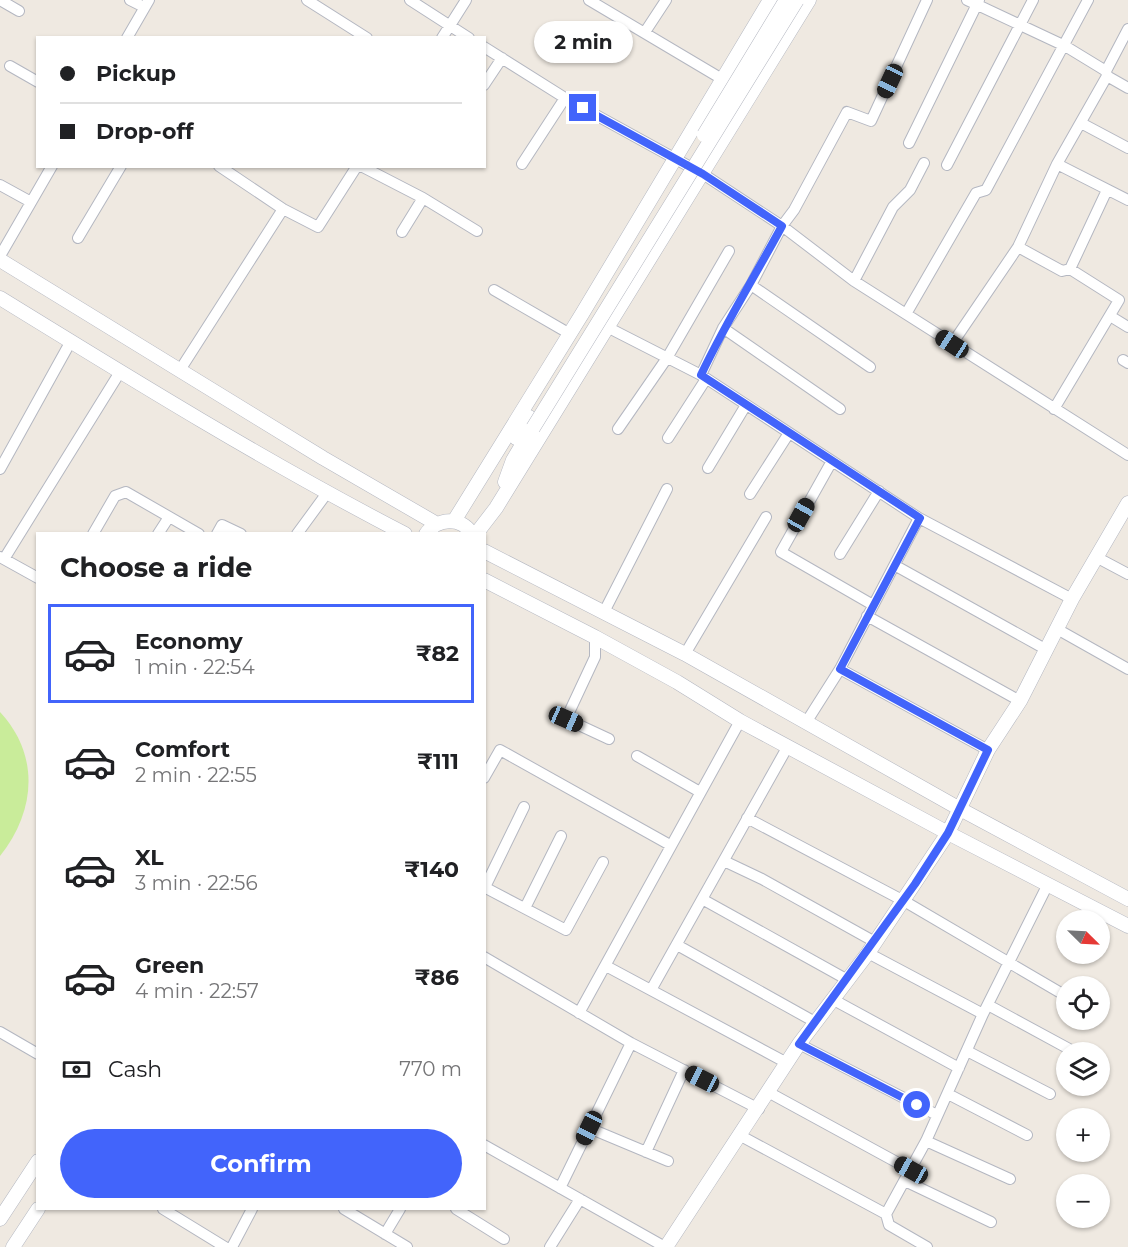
<!DOCTYPE html>
<meta charset="utf-8">
<style>
:root{--surface:#fff;--page:#f6f6f6;--text:#202124;--muted:#757577;--line:#e0e0e0;--accent:#4264fb}
body{margin:0;font-family:Montserrat,sans-serif;background:var(--page);color:var(--text);height:100vh;display:flex;flex-direction:column;font-size:22px;white-space:nowrap}
*{box-sizing:border-box;margin:0}
p{font-size:20px;color:var(--muted)}
.icon{flex:none;width:33px;height:33px;fill:none;stroke:currentColor;stroke-width:2;stroke-linecap:round;stroke-linejoin:round}
.map{position:relative;flex:1;overflow:hidden}
.side{position:absolute;left:36px;top:532px;width:450px;height:678px;display:flex;flex-direction:column;background:var(--surface);border-radius:0px;box-shadow:0 2px 4px #0004}
.side>*{flex:none}
.hud{position:absolute;left:36px;top:36px;width:450px;height:132px;border-radius:0px;box-shadow:0 2px 4px #0004;display:grid;align-content:center;height:132px;padding:0 24px;background:var(--surface)}
.needle{width:39px;rotate:114deg}
.buttons{position:absolute;left:1056px;top:910px;display:grid;gap:12px}
.buttons a{display:grid;place-items:center;width:54px;height:54px;border-radius:50%;background:var(--surface);box-shadow:0 2px 4px #0004;font-size:30px}
.end{position:absolute;width:27px;height:27px;margin:-14px;border:8px solid #4264fb;background:#fff;box-shadow:0 0 0 3px #fff}
.from{border-radius:50%}
.bubble{position:absolute;height:42px;border-radius:21px;background:var(--surface);box-shadow:0 2px 4px #0004;font-size:20px;font-weight:700;line-height:42px;text-align:center}
.car{position:absolute;width:18px;height:36px;margin:-18px -9px;border-radius:8px;box-shadow:0 0 4px 2px #0007;background:linear-gradient(#222 24%,#8ab4d8 0 40%,#222 0 76%,#8ab4d8 0 86%,#222 0)}
.hud b{display:flex;align-items:center;gap:21px;height:57px;font-size:22px}
.hud b+b{border-top:2px solid var(--line)}
.hud i{width:15px;height:15px;background:var(--text)}
ul{padding:0;list-style:none}
li{display:flex;align-items:center;gap:18px;height:99px;margin:0 12px 9px;padding:0 12px;border:3px solid transparent;border-radius:0px}
li div{flex:1}
li b{display:block;font-size:22px}
li em{font-style:normal;font-weight:700}
li.selected{border-color:var(--accent)}
li>.icon{width:54px;height:54px;stroke-width:1.5}
h2{padding:0 24px;font-size:27px;line-height:72px}
.pay{display:flex;align-items:center;gap:15px;height:66px;padding:0 24px;font-size:22px}
.pay p{margin-inline-start:auto}
.button{display:flex;gap:12px;margin-top:auto;padding:12px 24px}
.button a{flex:1;height:69px;border-radius:36px;background:var(--accent);color:#fff;font-size:24px;font-weight:700;line-height:69px;text-align:center}
.map>svg:first-child{display:block}
</style>
<div class="map">
<svg width="1128" height="1247" viewBox="0 0 1128 1247">
<rect width="100%" height="100%" fill="#efe9e1"/>
<path fill="#c9ec9a" d="M0,712C40,755 36,811 0,856Z"/>
<g fill="none" stroke-linecap="round" stroke-linejoin="round">
<defs>
<path id="minor" d="M0,0L19,11
M130,0L144,7
M307,0L367,38
M410,0L469,38
M589,0L722,79
M967,0L1065,46L1106,71
M645,32L666,0
M127,38L149,0
M442,38L466,0
M484,47L565,98L703,174L782,226L854,281L1128,455
M10,66L38,82
M1107,76L1128,88
M484,85L502,58
M1081,123L1128,148
M909,143L979,0
M522,164L565,98
M1057,164L1128,200
M947,165L1033,0
M219,166L283,209L318,227L357,166
M361,166L423,198L477,231
M0,185L31,202
M402,232L423,198
M78,238L121,166
M1018,247L1062,271L1070,269L1119,300L1054,409
M0,256L52,166
M1070,269L1107,190
M854,281L893,207L910,190L924,163
M751,285L870,367
M494,290L570,334
M906,314L976,193L986,190L1088,0
M1110,316L1128,327
M607,327L701,375L919,518L1072,599
M723,328L840,409
M952,344L1018,247L1057,164L1107,76L1106,71L1128,29
M1123,360L1128,363
M180,370L283,209
M701,375L723,328L751,285L782,226L794,210L847,112L871,121L927,0
M618,429L667,358L729,251
M668,438L706,379
M832,461L781,552L873,605
M708,468L746,405
M0,469L71,341
M750,494L789,433
M93,534L115,496L126,492L199,534
M158,534L169,517
M217,534L222,525L241,534
M297,534L327,493
M840,554L879,491
M0,557L38,578
M1096,557L1128,574
M4,559L120,372
M896,566L1047,650
M604,612L667,489
M867,616L1020,701
M1057,629L1128,669
M595,637V657L566,719L609,739
M685,654L766,517
M840,669L988,750
M807,721L840,669L919,518
M637,756L700,792
M484,778L500,750L670,845
M747,818L904,901L1066,996
M724,861L762,879L875,942
M484,887L566,930L603,862
M485,887L524,807
M702,899L846,979
M525,908L561,836
M677,945L815,1022
M868,953L983,1014
M484,957L631,1043L759,1109
M606,966L787,1063
M651,990L788,746
M832,999L959,1068
M988,1005L1071,1050
M579,1013L740,721
M0,1032L38,1054
M799,1044L937,1115
M967,1051L1050,1094
M768,1092L911,1170
M948,1094L1027,1135
M589,1128L668,1161
M741,1136L886,1214
M926,1141L1010,1179
M484,1145L665,1247
M646,1152L684,1070
M905,1181L991,1222
M560,1188L631,1043
M163,1209L225,1247
M344,1209L407,1247
M456,1209L504,1239
M385,1234L400,1209
M232,1247L252,1209
M550,1247L580,1199
M927,1247L889,1225L886,1214L926,1141L983,1014L1048,884"/>
<path id="tertiary" d="M0,260L323,458L437,524
M0,298C133,380 266,462 405,534
M516,438L529,417
M505,482L513,460L531,430
M454,521L582,314L770,0
M426,534C437,518 461,516 472,534
M476,534L496,508L809,0
M484,551L685,654L960,809L1128,899
M484,580L595,637L677,682L740,721L948,833L1128,926
M0,1219L38,1161
M13,1247L38,1209
M666,1247L799,1044L868,953L948,833L988,750L1020,701L1072,599L1128,503"/>
</defs>
<use href="#minor" stroke="#b4b7c1" stroke-width="12"/>
<use href="#tertiary" stroke="#b4b7c1" stroke-width="15"/>
<use href="#minor" stroke="#fff" stroke-width="10"/>
<use href="#tertiary" stroke="#fff" stroke-width="14"/>
<defs>
<path id="tertiary-bridge" d="M704,135L786,0
M533,428L797,0"/>
</defs>
<use href="#tertiary-bridge" stroke="#b4b7c1" stroke-width="15" stroke-linecap="butt"/>
<use href="#tertiary-bridge" stroke="#fff" stroke-width="14"/>
</g>
<g fill="none" stroke-linecap="round" stroke-linejoin="round">
<path stroke="#4264fb" stroke-width="8" d="M583,108L703,174L782,226C755,276 725,324 701,375L920,518L840,669L988,750L948,833L915,884L799,1044L917,1105"/>
</g>
</svg>
<div class="buttons">
<a><svg class="needle" viewBox="-14 -14 28 28"><path d="M0-13l5 13h-10z" fill="#e53935"/><path d="M0 13l5-13h-10z" fill="#757577"/></svg></a>
<a><svg class="icon" aria-label="locate" viewBox="0 0 24 24"><circle cx="12" cy="12" r="6"/><path d="M12 2v4M12 18v4M2 12h4M18 12h4"/></svg></a>
<a><svg class="icon" aria-label="layers" viewBox="0 0 24 24"><path d="M12 4l9 5-9 5-9-5zM3 14l9 5 9-5"/></svg></a>
<a>+</a>
<a>−</a>
</div>
<i class="end from" style="left:917px;top:1105px"></i>
<i class="end" style="left:583px;top:108px"></i>
<div class="bubble" style="left:534px;top:21px;width:99px">2 min</div>
<i class="car" style="left:890px;top:81px;rotate:205deg"></i>
<i class="car" style="left:952px;top:344px;rotate:303deg"></i>
<i class="car" style="left:801px;top:515px;rotate:29deg"></i>
<i class="car" style="left:566px;top:719px;rotate:114deg"></i>
<i class="car" style="left:702px;top:1079px;rotate:297deg"></i>
<i class="car" style="left:589px;top:1128px;rotate:206deg"></i>
<i class="car" style="left:911px;top:1170px;rotate:299deg"></i>
<div class="hud">
<b><i class="from"></i>Pickup</b>
<b><i></i>Drop-off</b>
</div>
<section class="side">
<h2>Choose a ride</h2>
<ul>
<li class="selected"><svg class="icon" aria-label="car" viewBox="0 0 24 24"><path d="M5 17H2v-5l4-1 3-4h7l3 4 3 1v5h-3M9 17h6M6 11h13"/><circle cx="7" cy="17" r="2"/><circle cx="17" cy="17" r="2"/></svg><div><b>Economy</b><p>1 min · 22:54</p></div><em>₹82</em></li>
<li><svg class="icon" aria-label="car" viewBox="0 0 24 24"><path d="M5 17H2v-5l4-1 3-4h7l3 4 3 1v5h-3M9 17h6M6 11h13"/><circle cx="7" cy="17" r="2"/><circle cx="17" cy="17" r="2"/></svg><div><b>Comfort</b><p>2 min · 22:55</p></div><em>₹111</em></li>
<li><svg class="icon" aria-label="car" viewBox="0 0 24 24"><path d="M5 17H2v-5l4-1 3-4h7l3 4 3 1v5h-3M9 17h6M6 11h13"/><circle cx="7" cy="17" r="2"/><circle cx="17" cy="17" r="2"/></svg><div><b>XL</b><p>3 min · 22:56</p></div><em>₹140</em></li>
<li><svg class="icon" aria-label="car" viewBox="0 0 24 24"><path d="M5 17H2v-5l4-1 3-4h7l3 4 3 1v5h-3M9 17h6M6 11h13"/><circle cx="7" cy="17" r="2"/><circle cx="17" cy="17" r="2"/></svg><div><b>Green</b><p>4 min · 22:57</p></div><em>₹86</em></li>
</ul>
<div class="pay"><svg class="icon" aria-label="cash" viewBox="0 0 24 24"><path d="M3 7h18v10H3z"/><circle cx="12" cy="12" r="2"/></svg>Cash<p>770 m</p></div>
<div class="button"><a>Confirm</a></div>
</section>
</div>
